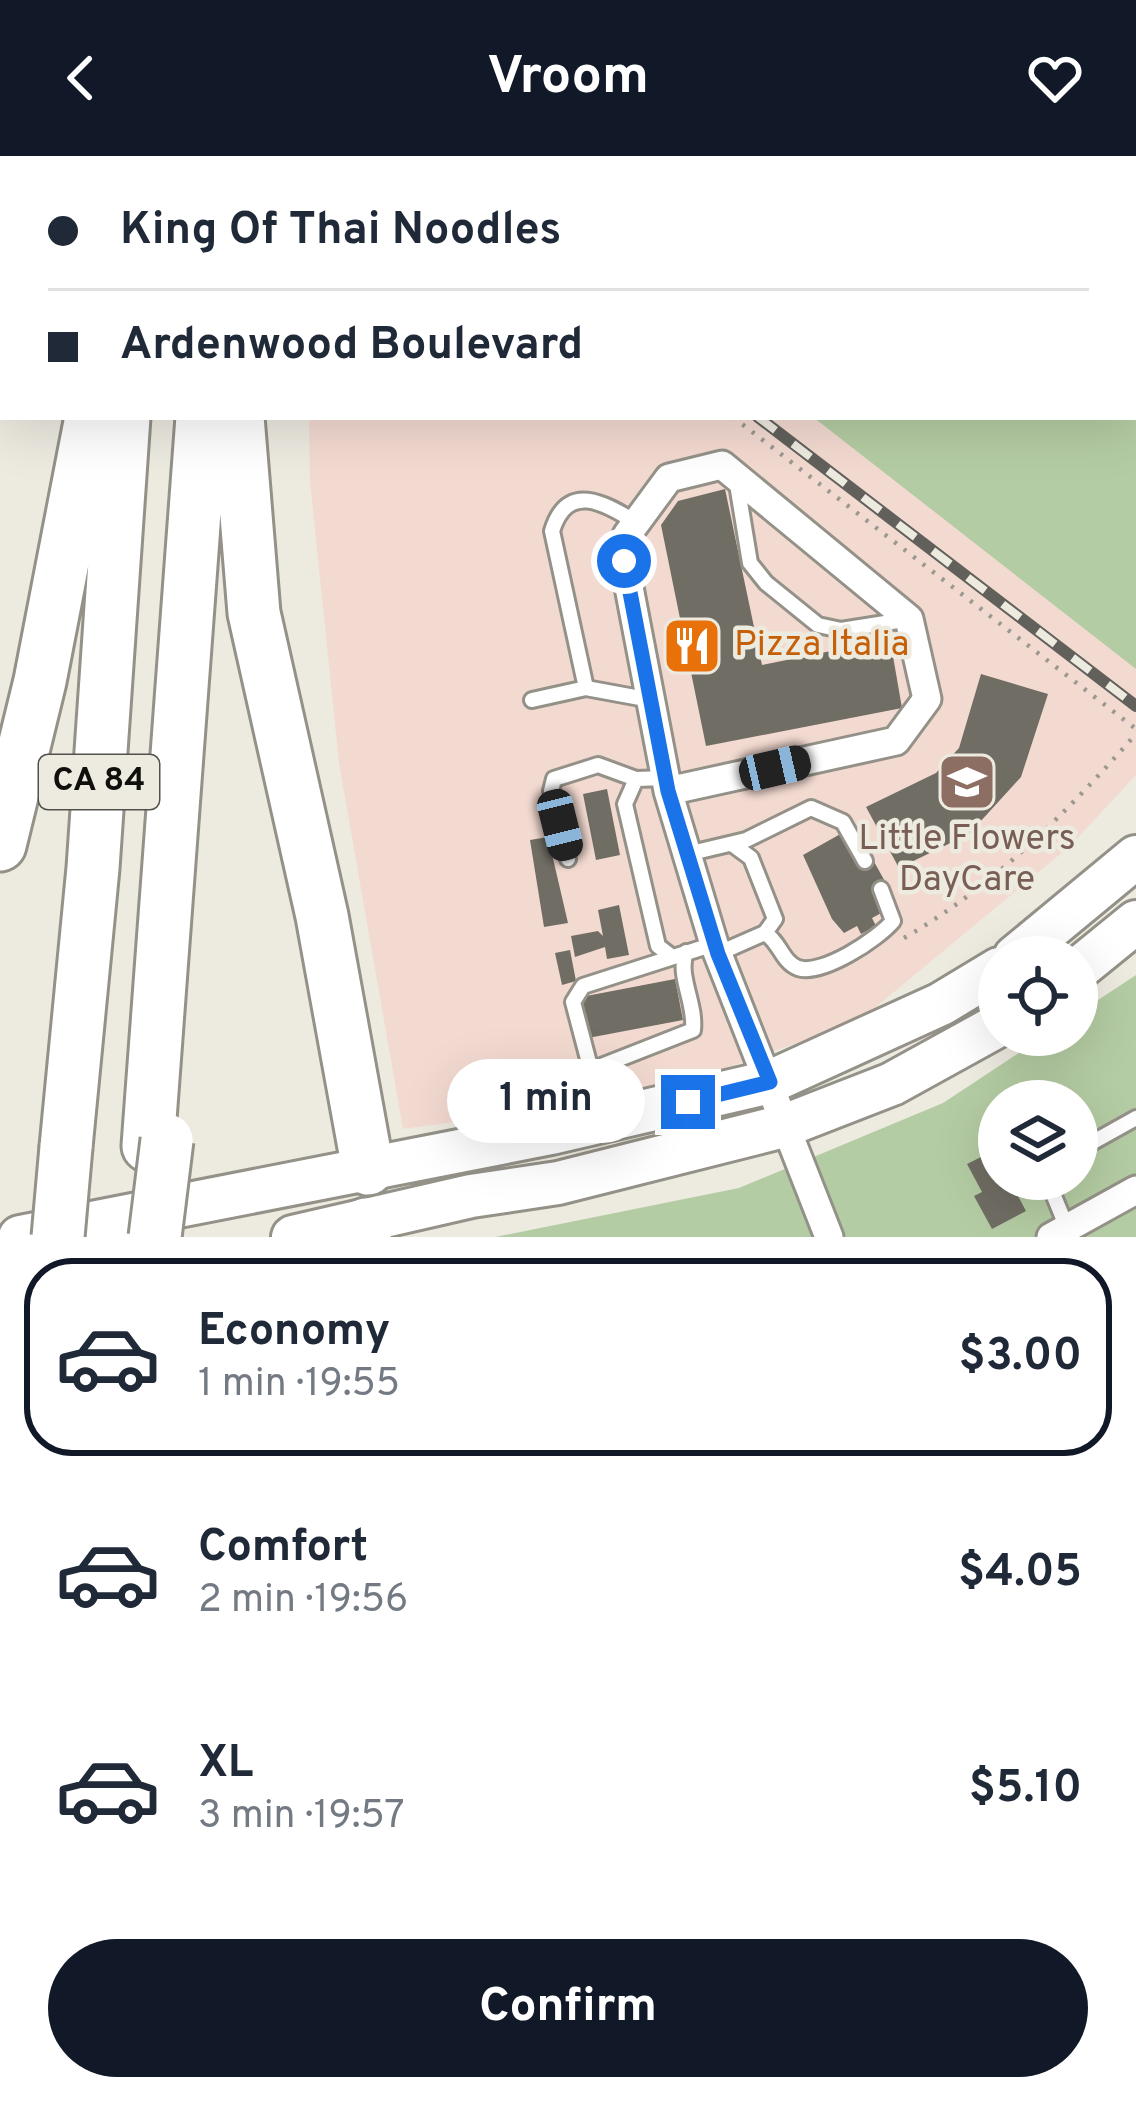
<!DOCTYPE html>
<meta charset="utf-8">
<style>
:root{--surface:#fff;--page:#f6f6f7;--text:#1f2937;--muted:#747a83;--line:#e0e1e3;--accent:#111827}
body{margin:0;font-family:Overpass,sans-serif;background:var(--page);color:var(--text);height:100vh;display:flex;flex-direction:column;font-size:45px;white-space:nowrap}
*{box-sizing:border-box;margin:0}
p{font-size:39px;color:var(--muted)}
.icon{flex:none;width:66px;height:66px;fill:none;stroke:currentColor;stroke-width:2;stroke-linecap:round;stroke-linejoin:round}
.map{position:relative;height:1081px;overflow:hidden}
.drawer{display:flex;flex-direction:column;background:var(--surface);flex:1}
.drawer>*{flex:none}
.banner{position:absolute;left:0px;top:0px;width:1137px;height:264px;box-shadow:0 12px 48px #0002;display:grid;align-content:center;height:264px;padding:0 48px;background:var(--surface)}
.fabs{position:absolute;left:978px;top:780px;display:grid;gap:24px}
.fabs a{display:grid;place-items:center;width:120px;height:120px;border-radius:50%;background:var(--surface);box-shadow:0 12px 48px #0002;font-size:60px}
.end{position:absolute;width:54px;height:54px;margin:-27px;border:15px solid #1a73e8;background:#fff;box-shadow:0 0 0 6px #fff}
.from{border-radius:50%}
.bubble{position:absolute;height:84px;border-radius:42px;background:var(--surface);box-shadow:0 12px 48px #0002;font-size:39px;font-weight:700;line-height:84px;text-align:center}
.car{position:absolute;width:36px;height:72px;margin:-36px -18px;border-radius:15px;box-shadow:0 0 9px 3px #0007;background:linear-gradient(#222 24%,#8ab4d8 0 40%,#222 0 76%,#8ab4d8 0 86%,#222 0)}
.banner b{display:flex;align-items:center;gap:42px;height:114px;font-size:45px}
.banner b+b{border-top:3px solid var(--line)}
.banner i{width:30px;height:30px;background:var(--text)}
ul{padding:21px 0 0;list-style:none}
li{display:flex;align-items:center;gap:36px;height:198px;margin:0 24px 18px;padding:0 24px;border:6px solid transparent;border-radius:48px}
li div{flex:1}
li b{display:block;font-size:45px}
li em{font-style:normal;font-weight:700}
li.current{border-color:var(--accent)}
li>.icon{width:108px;height:108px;stroke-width:1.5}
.action{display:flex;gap:24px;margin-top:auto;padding:24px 48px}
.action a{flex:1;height:138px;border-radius:72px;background:var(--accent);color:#fff;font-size:48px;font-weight:700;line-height:138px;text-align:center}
header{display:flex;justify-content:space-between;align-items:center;height:156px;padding:0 48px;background:var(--accent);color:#fff;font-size:54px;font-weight:700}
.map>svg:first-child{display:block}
</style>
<header><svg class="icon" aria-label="back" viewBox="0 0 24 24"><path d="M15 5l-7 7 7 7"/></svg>Vroom<svg class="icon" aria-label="heart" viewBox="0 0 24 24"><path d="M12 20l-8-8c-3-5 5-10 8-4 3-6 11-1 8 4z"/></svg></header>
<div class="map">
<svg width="1136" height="1081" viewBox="0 0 1136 1081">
<rect width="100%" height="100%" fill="#edeae0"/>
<path fill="#f3dad1" d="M306,0H1136V619L1070,690L859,865L650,939L403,973L339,607L310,325L309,261H1134V3Z"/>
<path fill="#b4cca3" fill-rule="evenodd" d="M878,0H1136V513L813,261H1134V3Z
M1136,819V1081H495L739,1032L943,947L1046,879H1077V858ZM999,945H1077V1023H999Z"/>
<path fill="#706d64" d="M725,333L762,509L890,483L902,552L706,590L661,369L678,345Z
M981,518L1048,538L1021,621L969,678L899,712L866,651L936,617L959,592Z
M607,633L620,699L596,704L583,638Z
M844,676L861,708L872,702L887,729L875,736L885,755L872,762L876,770L861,778L857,770L844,777L832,763L803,699Z
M548,681L568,767L544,771L530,684Z
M619,749L629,799L607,803L605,791L575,801L571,780L598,775L603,780L598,754Z
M570,794L576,825L562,829L555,797Z
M675,823L683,864L588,882L581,841Z
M989,997L999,1004V1023H1009L1026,1055L992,1073L974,1040L982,1036L967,1008Z"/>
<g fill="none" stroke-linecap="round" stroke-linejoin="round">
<defs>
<path id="lane" d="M530,0L534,3
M834,3L836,0
M736,322L750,407L766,427L818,469L841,474L904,464
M586,532L552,375C567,326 604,346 635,366
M532,544L586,532L651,544
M636,623L625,648L658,790L671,800
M687,698L746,684L811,652L843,666L865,705
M568,703L551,635L554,623L598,609L636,623L666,622
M765,777C780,786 782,806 798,812C822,820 878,783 893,765L881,733
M717,798L765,777L775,763L751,702L732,688
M591,914L693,874C696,847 677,820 686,796
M603,960L573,846L583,830L714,788
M1077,995L1136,962
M1047,1023L1067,1072"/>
<path id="street" d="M668,635L896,585L927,543L909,463L722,309L669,322L627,379L624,405L668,635L714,788L829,1081
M1051,1081L1136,1034"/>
<path id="primary" d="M1015,801L1136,701
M1077,814L1136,766
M20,1081L551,977L770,926L941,848L999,813
M293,1081L471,1040L558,1027L784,970L892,928L999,869"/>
<path id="highway" d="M140,3V0
M240,3L241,0
M238,261L254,457L322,760L368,1013
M0,689L40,525L91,261
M148,990L202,261
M66,991L93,712L124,261
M365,1081L366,1068"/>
</defs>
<use href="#lane" stroke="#949188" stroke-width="20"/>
<use href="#street" stroke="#949188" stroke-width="33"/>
<use href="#primary" stroke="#949188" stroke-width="48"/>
<use href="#highway" stroke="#949188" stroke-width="57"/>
<path stroke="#9b9891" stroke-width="4.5" stroke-dasharray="3 9" stroke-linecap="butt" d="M359,0L361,3
M397,0L401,3
M733,261L1136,573
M904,782C996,729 1066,657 1136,578"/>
<use href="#lane" stroke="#fff" stroke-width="14"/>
<use href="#street" stroke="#fff" stroke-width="27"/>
<use href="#primary" stroke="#fff" stroke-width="42"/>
<use href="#highway" stroke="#fff" stroke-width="51"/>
<defs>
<path id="rail" d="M417,0L420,3
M758,261L1136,550"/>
</defs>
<use href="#rail" stroke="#62605b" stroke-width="12"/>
<use href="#rail" stroke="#edeae0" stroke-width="8" stroke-dasharray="22" stroke-linecap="butt"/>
<defs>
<path id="highway-bridge" d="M58,1081L66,991
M155,1081L167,984"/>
</defs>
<use href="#highway-bridge" stroke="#949188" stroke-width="57" stroke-linecap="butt"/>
<use href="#highway-bridge" stroke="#fff" stroke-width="51"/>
</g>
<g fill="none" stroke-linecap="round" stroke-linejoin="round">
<path stroke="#1a73e8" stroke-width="15" d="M624,405L668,635L718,798L770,926L688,946"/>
</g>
<defs>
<symbol id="restaurant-square" viewBox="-11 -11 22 22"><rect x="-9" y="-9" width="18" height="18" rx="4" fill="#e8710a" stroke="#edeae0"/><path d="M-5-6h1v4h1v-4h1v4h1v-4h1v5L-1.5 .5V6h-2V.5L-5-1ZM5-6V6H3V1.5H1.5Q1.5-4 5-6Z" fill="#fff"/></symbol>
<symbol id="school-square" viewBox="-11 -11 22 22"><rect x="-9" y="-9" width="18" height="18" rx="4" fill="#8d6e63" stroke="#edeae0"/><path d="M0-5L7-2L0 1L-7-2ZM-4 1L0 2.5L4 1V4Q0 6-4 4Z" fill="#fff"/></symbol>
</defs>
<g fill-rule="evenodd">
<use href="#restaurant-square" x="659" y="457" width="66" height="66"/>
<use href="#school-square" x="934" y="593" width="66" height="66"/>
</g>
<g text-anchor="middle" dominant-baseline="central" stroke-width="9" stroke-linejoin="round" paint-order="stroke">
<rect fill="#edeae0" stroke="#52514c" stroke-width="3" x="39" y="599" width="120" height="54" rx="9"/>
<g font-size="33" font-weight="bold" fill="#100f0c">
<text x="99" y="626">CA 84</text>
</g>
<g font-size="36" fill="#c56008" stroke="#edeae0" text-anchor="start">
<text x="734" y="490">Pizza Italia</text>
</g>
<g font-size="36" fill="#785e54" stroke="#edeae0">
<text x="967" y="684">Little Flowers<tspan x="967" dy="41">DayCare</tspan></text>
</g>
</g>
</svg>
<div class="fabs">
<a><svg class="icon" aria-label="locate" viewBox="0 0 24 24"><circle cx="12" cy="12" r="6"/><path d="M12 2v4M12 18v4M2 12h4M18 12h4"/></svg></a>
<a><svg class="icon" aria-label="layers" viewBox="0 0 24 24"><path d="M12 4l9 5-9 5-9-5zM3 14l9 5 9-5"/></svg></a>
</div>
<i class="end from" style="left:624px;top:405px"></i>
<i class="end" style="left:688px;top:946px"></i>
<div class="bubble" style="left:447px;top:903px;width:198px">1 min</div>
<i class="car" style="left:775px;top:612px;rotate:77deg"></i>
<i class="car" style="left:560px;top:669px;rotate:166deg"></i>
<div class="banner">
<b><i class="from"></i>King Of Thai Noodles</b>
<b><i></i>Ardenwood Boulevard</b>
</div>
</div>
<section class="drawer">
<ul>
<li class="current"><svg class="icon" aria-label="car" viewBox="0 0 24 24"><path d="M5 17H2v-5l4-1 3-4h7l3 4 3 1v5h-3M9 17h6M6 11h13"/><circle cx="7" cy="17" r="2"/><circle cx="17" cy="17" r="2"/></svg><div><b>Economy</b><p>1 min · 19:55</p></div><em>$3.00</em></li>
<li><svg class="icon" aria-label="car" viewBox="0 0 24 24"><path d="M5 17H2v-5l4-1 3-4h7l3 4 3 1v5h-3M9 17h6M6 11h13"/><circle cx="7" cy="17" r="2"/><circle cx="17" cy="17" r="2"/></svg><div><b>Comfort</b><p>2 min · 19:56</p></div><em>$4.05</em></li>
<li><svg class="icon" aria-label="car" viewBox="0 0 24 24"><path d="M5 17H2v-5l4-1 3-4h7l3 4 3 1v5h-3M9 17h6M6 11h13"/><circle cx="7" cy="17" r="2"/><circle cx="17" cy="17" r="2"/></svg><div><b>XL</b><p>3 min · 19:57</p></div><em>$5.10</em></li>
</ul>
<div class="action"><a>Confirm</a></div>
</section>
